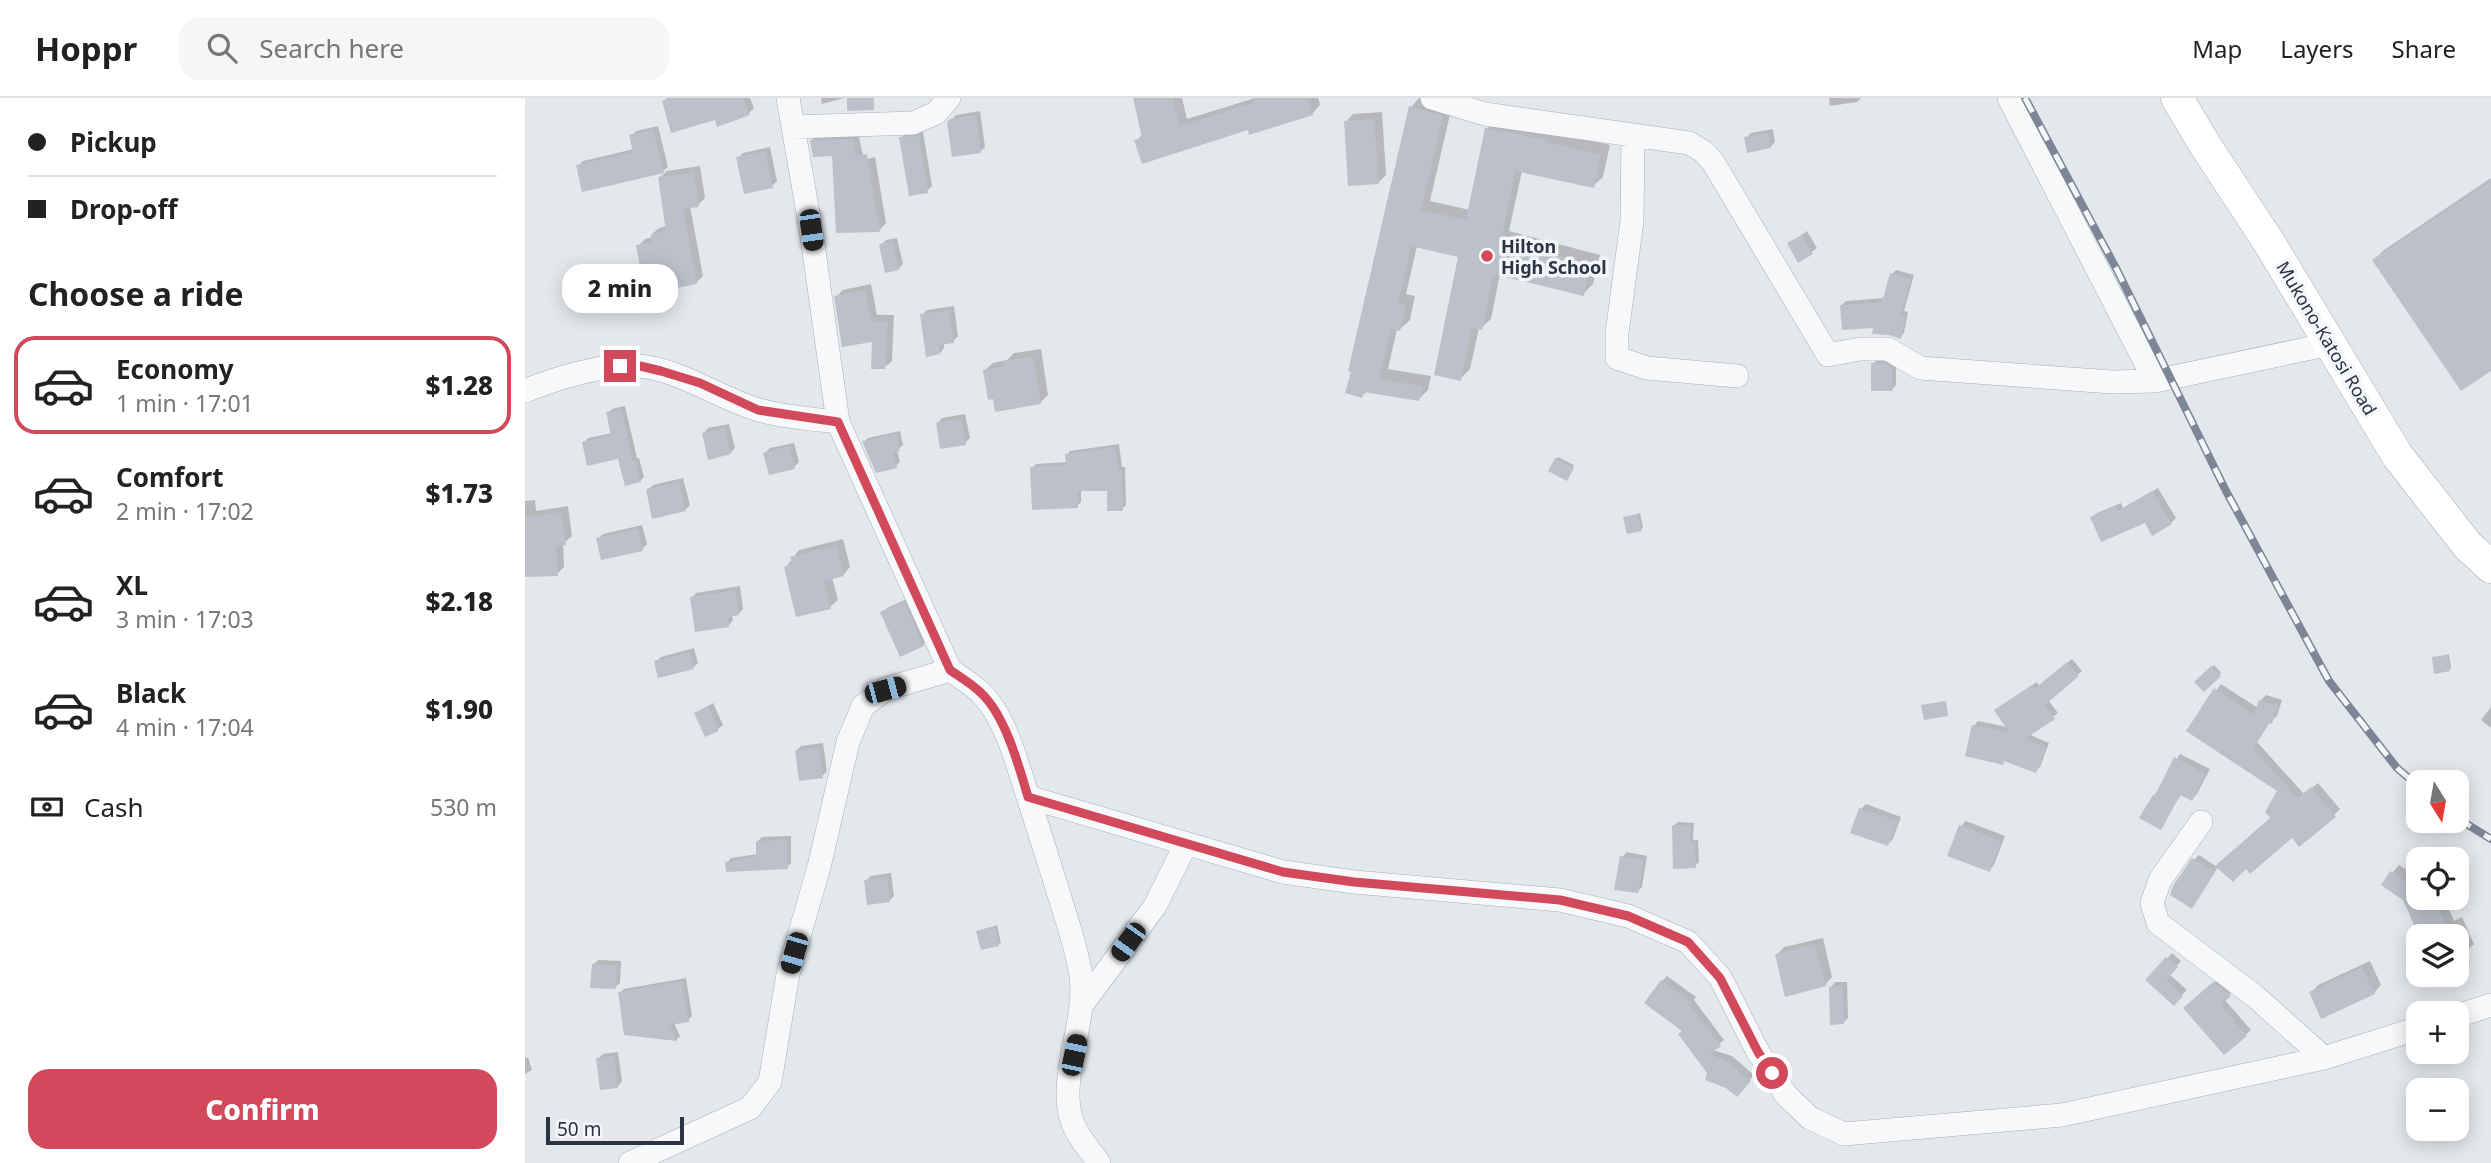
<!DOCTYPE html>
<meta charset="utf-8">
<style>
:root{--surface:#fff;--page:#f6f6f6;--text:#222;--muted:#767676;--line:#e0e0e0;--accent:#d1495b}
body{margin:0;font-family:"Noto Sans",sans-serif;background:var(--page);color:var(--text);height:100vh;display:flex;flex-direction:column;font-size:26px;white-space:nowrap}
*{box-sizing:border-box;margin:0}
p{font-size:23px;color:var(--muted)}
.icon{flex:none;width:38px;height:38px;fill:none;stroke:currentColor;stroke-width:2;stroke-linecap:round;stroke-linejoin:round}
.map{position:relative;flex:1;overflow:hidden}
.details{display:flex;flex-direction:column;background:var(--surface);width:525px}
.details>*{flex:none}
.top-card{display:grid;align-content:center;height:154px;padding:0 28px;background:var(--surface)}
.needle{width:46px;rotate:169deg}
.fabs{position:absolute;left:1881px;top:672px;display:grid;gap:14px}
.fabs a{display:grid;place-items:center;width:63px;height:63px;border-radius:14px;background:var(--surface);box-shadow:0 4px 18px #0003;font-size:35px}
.scale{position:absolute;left:21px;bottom:18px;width:138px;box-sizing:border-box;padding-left:7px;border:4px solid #2b3445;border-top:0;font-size:19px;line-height:24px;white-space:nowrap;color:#2b3445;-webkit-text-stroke:5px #f4f6f9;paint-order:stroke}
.end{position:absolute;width:32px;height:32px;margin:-16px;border:9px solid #d1495b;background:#fff;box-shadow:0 0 0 4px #fff}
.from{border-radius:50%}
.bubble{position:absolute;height:49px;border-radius:21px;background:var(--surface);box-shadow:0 4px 18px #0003;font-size:23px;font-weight:800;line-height:49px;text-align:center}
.car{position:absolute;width:21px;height:42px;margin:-21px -10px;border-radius:9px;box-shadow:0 0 5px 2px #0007;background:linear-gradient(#222 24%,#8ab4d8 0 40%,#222 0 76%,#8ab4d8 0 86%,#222 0)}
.top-card b{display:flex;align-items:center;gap:24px;height:66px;font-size:26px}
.top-card b+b{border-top:2px solid var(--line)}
.top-card i{width:18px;height:18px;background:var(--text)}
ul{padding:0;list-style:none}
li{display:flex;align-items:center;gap:21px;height:98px;margin:0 14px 10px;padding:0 14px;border:4px solid transparent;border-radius:21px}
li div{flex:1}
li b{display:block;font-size:26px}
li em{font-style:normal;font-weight:800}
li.on{border-color:var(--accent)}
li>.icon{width:63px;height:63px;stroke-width:1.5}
h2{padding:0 28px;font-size:32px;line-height:84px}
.pay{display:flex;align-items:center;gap:18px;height:77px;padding:0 28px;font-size:26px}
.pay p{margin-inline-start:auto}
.action{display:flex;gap:14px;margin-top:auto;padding:14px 28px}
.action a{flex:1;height:80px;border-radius:21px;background:var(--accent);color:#fff;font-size:28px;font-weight:800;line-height:80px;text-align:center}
header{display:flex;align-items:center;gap:42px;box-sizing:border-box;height:98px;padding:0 35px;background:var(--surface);border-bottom:2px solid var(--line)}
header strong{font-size:33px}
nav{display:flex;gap:38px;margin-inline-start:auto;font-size:24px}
.search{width:490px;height:63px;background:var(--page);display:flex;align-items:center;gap:18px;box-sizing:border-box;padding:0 24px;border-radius:21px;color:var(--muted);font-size:26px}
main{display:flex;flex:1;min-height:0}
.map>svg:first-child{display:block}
</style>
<header>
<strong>Hoppr</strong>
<div class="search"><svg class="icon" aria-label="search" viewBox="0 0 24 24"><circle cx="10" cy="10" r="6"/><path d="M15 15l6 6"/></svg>Search here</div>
<nav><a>Map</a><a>Layers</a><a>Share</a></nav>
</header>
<main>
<section class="details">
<div class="top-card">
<b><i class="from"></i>Pickup</b>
<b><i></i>Drop-off</b>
</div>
<h2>Choose a ride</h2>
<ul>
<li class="on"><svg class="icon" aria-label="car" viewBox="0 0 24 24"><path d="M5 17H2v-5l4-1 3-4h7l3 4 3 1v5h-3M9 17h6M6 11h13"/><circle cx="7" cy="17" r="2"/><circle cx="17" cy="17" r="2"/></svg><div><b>Economy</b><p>1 min · 17:01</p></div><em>$1.28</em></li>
<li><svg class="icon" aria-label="car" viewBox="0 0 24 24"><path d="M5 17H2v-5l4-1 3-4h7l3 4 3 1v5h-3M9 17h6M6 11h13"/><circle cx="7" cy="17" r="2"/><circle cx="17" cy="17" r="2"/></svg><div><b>Comfort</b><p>2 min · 17:02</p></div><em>$1.73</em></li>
<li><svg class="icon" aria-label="car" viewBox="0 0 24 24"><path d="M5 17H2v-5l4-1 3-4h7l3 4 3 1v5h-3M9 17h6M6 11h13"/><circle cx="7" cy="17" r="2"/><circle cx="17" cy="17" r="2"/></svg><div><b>XL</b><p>3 min · 17:03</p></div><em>$2.18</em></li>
<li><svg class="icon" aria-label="car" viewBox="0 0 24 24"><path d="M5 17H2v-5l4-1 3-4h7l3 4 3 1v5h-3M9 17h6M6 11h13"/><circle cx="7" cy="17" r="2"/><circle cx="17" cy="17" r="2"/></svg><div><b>Black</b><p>4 min · 17:04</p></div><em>$1.90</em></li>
</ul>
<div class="pay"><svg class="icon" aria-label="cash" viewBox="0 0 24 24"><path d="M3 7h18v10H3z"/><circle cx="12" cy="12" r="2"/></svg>Cash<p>530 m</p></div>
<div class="action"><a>Confirm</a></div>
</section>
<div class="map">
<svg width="1966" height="1065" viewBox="0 0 1966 1065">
<rect width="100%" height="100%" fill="#e4e7ec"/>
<path fill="#0003" d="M142,0H225L229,10L224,15L191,20L139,3Z
M296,0H319L297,6Z
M610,0H657L662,21L730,0H793L795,7L787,16L724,30L611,43L618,36Z
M894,0L927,8L905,103L945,112L962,31L971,21L1085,47L1078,79L1068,88L997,73L984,133L1075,157L1068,186L1058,196L975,176L966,221L956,230H954L945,271L935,281L936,157L892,148L881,196L890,198L885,222L875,231H872L863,271L906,278L903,292L894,301L842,293L837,298L886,9Z
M1304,0H1336L1332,4L1305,8Z
M455,13L460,49L456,53L424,25L431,17Z
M857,14L861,77L853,85L821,24L828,16Z
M133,28L143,69L138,73H141L59,92L53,68L58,63L109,51L106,38L111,33Z
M1248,31L1250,44L1245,49L1221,40L1226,35Z
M398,34L407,88L402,93L376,40L381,35Z
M333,35L339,62L350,59L361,125L355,132L309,57L286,43L293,36Z
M245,49L252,83L247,88L213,60L218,55Z
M175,68L180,100L173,107L165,108L178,178L171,185L113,148L120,141L128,139L127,136L134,130L142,128L135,79L142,73Z
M1966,80V271L1849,162L1859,152Z
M1282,133L1292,150L1274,163L1264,146Z
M372,140L378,166L373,171L356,147L361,142Z
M1371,172L1389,177L1379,213L1383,214L1379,235L1375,239L1316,208L1321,203L1360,200L1367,176Z
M346,186L352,217H369L367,263L360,269L349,241L311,199L318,192Z
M429,208L433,238L428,243L419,244V250L415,255L397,217L402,212Z
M516,251L523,297L515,305L460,272L468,265L482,262L489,255Z
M1353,261H1365L1371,265V287L1367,292L1348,266Z
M100,308L112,360H114L119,379L115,383L95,359L59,345L63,340L87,335L83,315L87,311Z
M440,316L445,340L440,345L413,325L417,320Z
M204,326L210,350L205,355L179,335L183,330Z
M375,333L378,347L372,352L375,364L371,368L339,344L343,340Z
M269,345L274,364L269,369L240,355L245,350Z
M594,346L597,369H600L601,407L597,411L584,392H556V404L552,408L507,370L511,366L543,364L542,357L545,353Z
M1033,359L1049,367L1043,379L1031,361Z
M158,380L165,407L160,412L123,392L128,387Z
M1633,390L1651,420L1646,425L1567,420L1572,415L1596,405L1598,410Z
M10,402L11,413L43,408L47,438L38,446L39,469L32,476L0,477V403Z
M1115,415L1118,429L1116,431L1100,420Z
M117,427L122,446L117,451L73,441L78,436Z
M318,441L325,469L318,477L307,479L313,502L305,509L261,469L274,452Z
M215,488L218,511L214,516L207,517L208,522L204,527L167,500L171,495Z
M384,500L403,542L398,547L357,515L362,510Z
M169,550L173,565L168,570L131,564L136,559Z
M1924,556L1926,570L1924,572L1908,560Z
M1547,561L1557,573L1523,602L1533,615L1503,636L1524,645L1515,669L1510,673L1481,662L1477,665L1449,628L1453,623L1482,629L1476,608L1512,584L1514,588Z
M1689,567L1696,575L1679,591L1672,584Z
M1696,586L1733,610L1735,603L1741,597L1757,602L1752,618L1745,624L1732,644L1779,696L1793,685L1815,711L1809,717L1767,738L1721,768L1693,769L1671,804L1669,762L1674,757L1692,769L1747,720L1755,692L1663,632Z
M188,605L198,627L193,631L171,615Z
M1966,609V630L1956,622Z
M298,645L302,673L297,678L271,653L276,648Z
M1655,656L1685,671L1672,696L1667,701L1657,695L1635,729L1629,698Z
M1341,706L1376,719L1368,741L1363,746L1336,711Z
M1441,723L1480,738L1469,767L1464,772L1436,728Z
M1153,724L1169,725L1168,742H1173L1174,764L1170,768L1149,727Z
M266,738V765L262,769L202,765L206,760L233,756L232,744L237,739Z
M1102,754L1122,758L1117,789L1112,794L1097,759Z
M1874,767L1894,780V800H1919L1929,823L1937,819L1949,846L1941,854L1945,865L1938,872L1932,875V838H1896L1879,800L1858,786Z
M366,775L369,798L364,803L341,783L346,778Z
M472,827L476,845L474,846L453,833Z
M1298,840L1307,879L1300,887L1252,857L1259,849Z
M1647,855L1656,863L1644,876L1662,892L1649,905L1623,882Z
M73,862L96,863L95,885L90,889L68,867Z
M1845,863L1856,887L1849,895H1786L1793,887Z
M1913,877H1928L1916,882Z
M1142,878L1171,899L1169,902L1199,942L1188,952L1207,958L1229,977L1212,997L1184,974L1159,932L1137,883Z
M161,880L167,918L163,922L149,925L155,938L151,942L101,936L95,895L99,891Z
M1694,880L1709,892L1699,901L1726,932L1699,955L1665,906Z
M1310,884H1322L1323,920L1319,924L1306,889Z
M93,954L97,983L93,988L73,961L78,956Z
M3,959L7,972L0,976V960Z"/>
<path fill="#bbc0ca" d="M146,0H218L225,17L192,29L190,22L146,35L137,3Z
M322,0H349V12L322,13Z
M608,0H648L654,28L730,4L729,0H782L788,17L724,37L723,32L617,66L609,42L617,40Z
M884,8L918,18L896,112L941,122L960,30L1022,42L1021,44L1076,57L1069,90L990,73L976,143L1066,166L1059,198L968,176L957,232L947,230L936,283L909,277L933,159L886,148L873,206L881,208L875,233L866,231L854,281L897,288L894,303L839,294L837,300L820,295L826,274L823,273Z
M451,17L456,55L427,59L422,24L425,21Z
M849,21L854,86L823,88L819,23Z
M128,31L139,75L57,94L51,67L108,54L104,37Z
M1243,35L1246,50L1222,55L1219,39Z
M394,38L403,95L384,98L374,39Z
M329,41L330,58L342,56L355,134L311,135L307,58L288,59L285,42Z
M240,53L248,90L219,96L211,59Z
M169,74L174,109L158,111L172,186L120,196L111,147L127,144L126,136L141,133L133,79Z
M1966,82V273L1936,293L1847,162Z
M1277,137L1288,156L1273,165L1262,145Z
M368,143L374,172L360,175L354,146Z
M1365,175L1386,181L1376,217L1380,218L1376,241L1364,237L1347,236L1348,230L1317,232L1315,207L1357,204Z
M340,192L346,223L363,224L360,271H346L347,244L317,249L309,198Z
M424,212L429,245L414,247L415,256L401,259L395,216Z
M508,258L516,306L470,314L468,301L463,302L458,272L480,268L479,263Z
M1346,265H1359L1367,270V293H1346Z
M96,311L108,363H110L116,384L100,388L93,361L62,368L57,344L86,337L81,314Z
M436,320L441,347L415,351L411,325Z
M200,329L206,356L183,362L177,335Z
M371,336L375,353L368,354L372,370L351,375L337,343Z
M265,348L270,371L244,377L238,355Z
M590,349L594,372H597L598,413H582V393H552L553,410L507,412L505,369L541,367L540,356Z
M1030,360L1049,370L1042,383L1023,373Z
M154,384L161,413L127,421L121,391Z
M1627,393L1647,426L1627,438L1620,425L1576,444L1565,419L1591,408L1593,413Z
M36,414L41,447L31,448L33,478L0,479V420Z
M1113,416L1117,433L1102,436L1098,419Z
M113,431L118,453L76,462L71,440Z
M311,447L319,478L299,483L306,511L271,519L259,469L267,466L265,459Z
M210,492L214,517L203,519L204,529L170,534L165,499Z
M379,504L399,548L375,559L355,514Z
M165,554L169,571L133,580L129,563Z
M1923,557L1925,573L1909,576L1907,559Z
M1542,564L1554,578L1520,607L1530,621L1500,641L1521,649L1511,675L1479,663L1478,667L1440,658L1447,627L1484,634L1469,612L1507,587L1509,591Z
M1686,568L1696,578L1679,594L1669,584Z
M1689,590L1729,617L1734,602L1753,608L1747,626L1744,625L1728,651L1773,700L1786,689L1811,719L1774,749L1767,740L1725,776L1721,771L1708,784L1690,768L1745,720L1740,714L1752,693L1661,633Z
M1421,603L1423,618L1399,622L1396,607Z
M183,608L194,633L180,639L169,615Z
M293,649L298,680L274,683L270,653Z
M1649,659L1681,676L1667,703L1655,697L1636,732L1614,720L1628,697L1630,698Z
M1334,710L1373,723L1363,748L1325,735Z
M1147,727L1166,728L1165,745H1170L1171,770L1148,771Z
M1434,727L1476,743L1465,774L1422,758Z
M262,742L263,771L201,774L200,764L231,759V743Z
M1095,758L1119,762L1113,795L1089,792Z
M1667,760L1690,774L1667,811L1645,797L1648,788Z
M1865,773L1890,789L1883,800H1909L1926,838H1894L1878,802L1856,787Z
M362,779L365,804L342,807L339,782Z
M470,828L474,848L456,852L451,833Z
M1290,846L1301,888L1260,899L1250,856Z
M1641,859L1653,869L1641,882L1658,898L1649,908L1620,882Z
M67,866L92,867L91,891L65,890Z
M1837,869L1850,896L1796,921L1784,894Z
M1136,882L1167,905L1165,908L1196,948L1184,956L1202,963L1226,983L1212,999L1201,990L1180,982L1182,975L1153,936L1157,933L1119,905Z
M157,883L164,924L145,927L152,943L99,937L93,894Z
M1688,884L1706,898L1696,907L1722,938L1699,957L1658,910Z
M1318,888L1319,926L1305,927L1304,889Z
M89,958L93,990L75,992L71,960Z"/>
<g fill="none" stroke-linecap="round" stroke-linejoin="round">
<defs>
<path id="street" d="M263,0L286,132L313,324L425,572C435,579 447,586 456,595C480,618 493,668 503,699L758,774L829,784L1035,802L1103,818L1163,844L1195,879L1233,954L1261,997L1285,1020L1319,1036L1537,1017L1799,960L1894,930
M907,0L960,16L1164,45L1179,54L1188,64L1303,257L1335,251H1363L1395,270L1587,284L1630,283L1805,246
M1484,0L1630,283
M268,29L388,25L411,15L424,0
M1108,37L1107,123L1092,235V260L1122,270L1212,278
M0,293C29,281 83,264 114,268C157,272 193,300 234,312C259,319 287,321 313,324
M503,699C514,733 525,767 535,800C543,826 552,851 556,878C562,923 534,978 546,1020C551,1037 564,1051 574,1065
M1676,724L1635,782L1627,805L1633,825L1731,899L1799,960
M556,908L630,808L661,746
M1932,918L1966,907
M105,1065L225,1010L245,984L263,876L294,769L323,644L338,608L361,591L425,572"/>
<path id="secondary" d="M1652,0L1680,47L1745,146L1872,357L1943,448L1966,469"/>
</defs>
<use href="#street" stroke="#a9aeb7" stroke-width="24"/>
<use href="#secondary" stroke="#a9aeb7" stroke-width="33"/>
<use href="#street" stroke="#f7f8fa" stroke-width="23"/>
<use href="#secondary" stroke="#fff" stroke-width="32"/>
<defs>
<path id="rail" d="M1500,0L1592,172L1701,393L1804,583L1872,670L1894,689
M1932,720L1966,741"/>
</defs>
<use href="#rail" stroke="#7d8696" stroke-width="8"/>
<use href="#rail" stroke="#f4f6f9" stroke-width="5" stroke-dasharray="16" stroke-linecap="butt"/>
</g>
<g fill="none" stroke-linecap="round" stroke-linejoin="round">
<path stroke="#d1495b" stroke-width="9" d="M95,268H115L136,273L175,285L233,312L313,324L425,572C435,579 447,586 456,595C480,617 494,668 503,699L758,774L829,784L1035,802L1103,818L1163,844L1195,880L1233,954L1247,975"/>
</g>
<circle fill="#d1495b" stroke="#f4f6f9" stroke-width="2.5" cx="962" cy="158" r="7"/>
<g text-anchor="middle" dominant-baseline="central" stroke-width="7" stroke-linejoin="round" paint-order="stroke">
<g font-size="18" font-weight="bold" fill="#2b3445" stroke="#f4f6f9" text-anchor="start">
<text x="976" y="148">Hilton<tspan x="976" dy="21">High School</tspan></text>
</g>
<g font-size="18" fill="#2b3445" stroke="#f4f6f9">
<text transform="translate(1802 240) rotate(59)">Mukono-Katosi Road</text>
</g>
</g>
</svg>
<div class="fabs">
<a><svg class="needle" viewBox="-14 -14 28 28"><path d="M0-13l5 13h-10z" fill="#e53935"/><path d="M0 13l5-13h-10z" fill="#767676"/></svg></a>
<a><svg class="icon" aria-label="locate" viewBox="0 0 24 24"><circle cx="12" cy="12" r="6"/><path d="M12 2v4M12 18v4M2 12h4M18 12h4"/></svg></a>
<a><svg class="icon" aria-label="layers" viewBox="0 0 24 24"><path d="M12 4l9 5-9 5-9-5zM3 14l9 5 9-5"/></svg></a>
<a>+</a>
<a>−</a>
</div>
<div class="scale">50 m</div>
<i class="end from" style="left:1247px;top:975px"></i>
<i class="end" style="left:95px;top:268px"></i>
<div class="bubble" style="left:37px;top:166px;width:116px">2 min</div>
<i class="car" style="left:286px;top:132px;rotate:172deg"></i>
<i class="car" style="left:360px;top:592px;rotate:75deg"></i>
<i class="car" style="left:603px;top:844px;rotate:216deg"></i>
<i class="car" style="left:269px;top:855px;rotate:196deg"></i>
<i class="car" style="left:549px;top:957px;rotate:12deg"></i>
</div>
</main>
